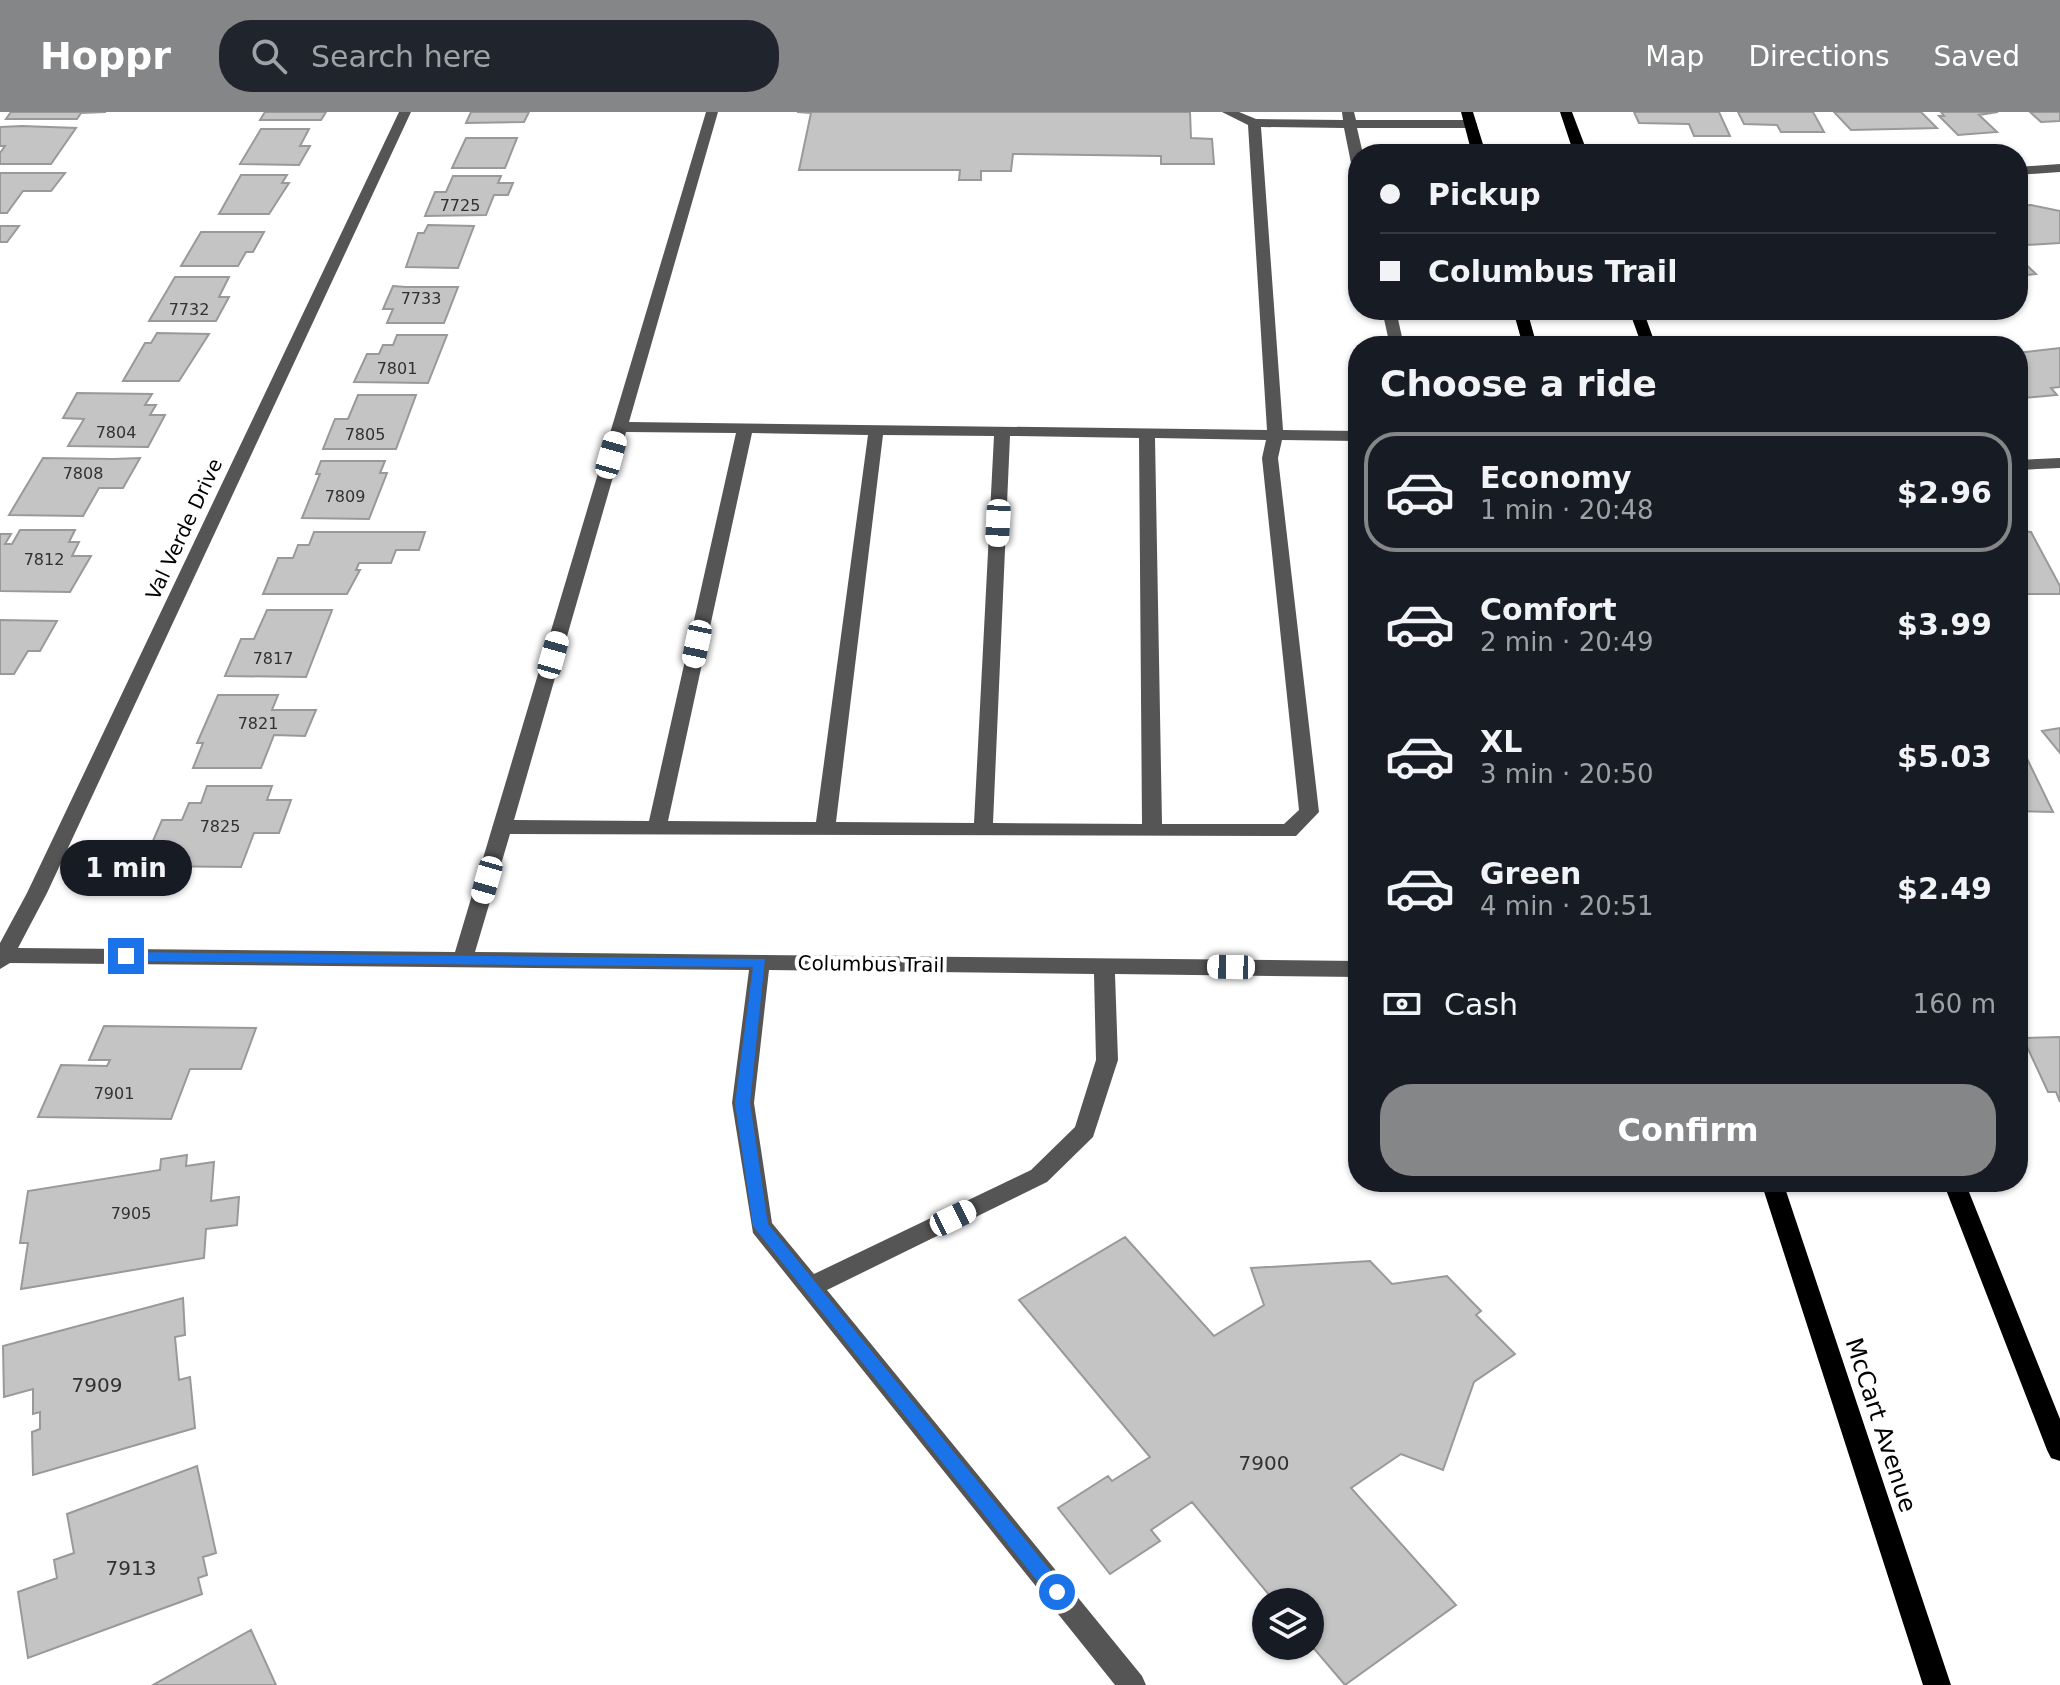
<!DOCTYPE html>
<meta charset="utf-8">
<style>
:root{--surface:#171b24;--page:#20242c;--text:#f1f3f6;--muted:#9ea1a6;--line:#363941;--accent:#858687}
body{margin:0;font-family:"DejaVu Sans",sans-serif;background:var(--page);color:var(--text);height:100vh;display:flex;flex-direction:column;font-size:30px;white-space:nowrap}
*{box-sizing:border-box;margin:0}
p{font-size:26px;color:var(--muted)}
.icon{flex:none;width:44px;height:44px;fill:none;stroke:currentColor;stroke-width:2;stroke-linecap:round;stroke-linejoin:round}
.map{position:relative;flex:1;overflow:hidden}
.panel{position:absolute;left:1348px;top:224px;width:680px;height:856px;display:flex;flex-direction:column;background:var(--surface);border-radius:32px;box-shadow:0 2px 6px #0004}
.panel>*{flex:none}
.banner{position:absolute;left:1348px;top:32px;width:680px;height:176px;border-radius:32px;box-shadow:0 2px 6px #0004;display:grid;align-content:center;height:176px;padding:0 32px;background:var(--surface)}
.tools{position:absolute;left:1252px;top:1476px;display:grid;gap:16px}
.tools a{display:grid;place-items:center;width:72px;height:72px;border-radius:50%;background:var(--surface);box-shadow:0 2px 6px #0004;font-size:40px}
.end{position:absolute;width:36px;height:36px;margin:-18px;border:10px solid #1a73e8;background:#fff;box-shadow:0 0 0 4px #fff}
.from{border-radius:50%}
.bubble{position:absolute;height:56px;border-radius:28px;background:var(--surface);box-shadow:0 2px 6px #0004;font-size:26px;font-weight:600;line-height:56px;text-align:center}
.car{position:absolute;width:24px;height:48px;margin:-24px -12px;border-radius:10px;box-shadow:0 0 6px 2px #0007;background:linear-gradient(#fff 24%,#345 0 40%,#fff 0 76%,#345 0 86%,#fff 0)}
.banner b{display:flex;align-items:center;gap:28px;height:76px;font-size:30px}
.banner b+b{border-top:2px solid var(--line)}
.banner i{width:20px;height:20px;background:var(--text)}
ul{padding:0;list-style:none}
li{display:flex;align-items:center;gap:24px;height:120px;margin:0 16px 12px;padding:0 16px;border:4px solid transparent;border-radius:32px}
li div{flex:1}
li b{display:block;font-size:30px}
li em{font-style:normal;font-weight:600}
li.on{border-color:var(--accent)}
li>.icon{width:72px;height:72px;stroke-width:1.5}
h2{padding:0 32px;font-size:36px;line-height:96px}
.pay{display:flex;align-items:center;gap:20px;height:88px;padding:0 32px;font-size:30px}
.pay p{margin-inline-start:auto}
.button{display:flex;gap:16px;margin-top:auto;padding:16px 32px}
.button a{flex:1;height:92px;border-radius:32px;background:var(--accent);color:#fff;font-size:32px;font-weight:600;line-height:92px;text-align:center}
header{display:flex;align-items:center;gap:48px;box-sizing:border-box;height:112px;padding:0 40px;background:var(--accent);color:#fff}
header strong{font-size:38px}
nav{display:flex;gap:44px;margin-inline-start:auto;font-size:28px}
.search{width:560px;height:72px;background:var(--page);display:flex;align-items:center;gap:20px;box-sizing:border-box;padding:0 28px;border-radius:32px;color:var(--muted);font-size:30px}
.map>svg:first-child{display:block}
</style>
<header>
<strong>Hoppr</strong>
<div class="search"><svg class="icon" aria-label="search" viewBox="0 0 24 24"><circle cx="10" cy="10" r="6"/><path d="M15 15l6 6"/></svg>Search here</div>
<nav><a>Map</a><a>Directions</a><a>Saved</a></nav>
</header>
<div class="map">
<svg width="2060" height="1573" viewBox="0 0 2060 1573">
<rect width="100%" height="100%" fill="#fff"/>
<path fill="#c4c4c4" stroke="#999" stroke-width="2" d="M11,0H106L81,1L77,7H6Z
M265,0H326L321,8H260Z
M471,0H529L524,10L466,11Z
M1190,0L1191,26L1212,27L1214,52H1161V44L1013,42L1011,59H981V68H959L960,58H799L811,1L797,0Z
M1634,0H1719L1730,24H1694L1689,12L1639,11Z
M1738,0H1813L1824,20H1781L1777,13L1744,12Z
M1834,0H1921L1937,16L1851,18Z
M1941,0H1998L1979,3L1997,20L1958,23L1939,4H1944Z
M2030,0H2060V9L2041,10Z
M0,15L22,14L76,16L51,52H0V41L5,34H0Z
M261,17H309L300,34H310L299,53L240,52Z
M466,26H517L505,56H452Z
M0,61H65L51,79H23L7,101H0Z
M241,63H287L282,71H289L269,102H219Z
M453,64H501L498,71H513L508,83H494L486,103L425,104L435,80H446Z
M2031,93L2060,99V131L2026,133L2018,125V94Z
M428,113L474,114L458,156L406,155L418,121H424Z
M0,114H19L7,130H0Z
M201,120H264L253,140H246L238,154H181Z
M2018,145L2036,162L2018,164Z
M175,165H229L219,185H229L216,209H149Z
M393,174L406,175H458L444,211H387L393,197H383Z
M157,221L209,222L179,269H123L145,231H151Z
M397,223H447L428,271L354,270L367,242H379L383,233H393Z
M2060,236V275L2051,276L2057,283L2023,286L2018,282V241Z
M77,281L152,282L145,293H156L150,303H165L148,335L68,334L84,307L63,306Z
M358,283H416L396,337H323L335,307H348Z
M43,346L113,347L140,346L123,376H99L83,404L9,403Z
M321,349H385L380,361H387L369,407L302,406L320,362H316Z
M20,418H75L69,430H79L72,444H91L70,480L0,479V422H11L5,432H12Z
M2018,419L2031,420L2060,474V482H2018Z
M314,420H425L419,438H396L391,451H359L356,458H360L347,482H263L278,446H293L298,433H309Z
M267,498H332L306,565L225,564L241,527H254Z
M0,508L57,509L40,539H28L14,562H0Z
M218,583H278L272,598H316L305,624L274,623L261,656H193L203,631H197Z
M2060,616V641L2042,619Z
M2018,628L2053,700L2018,699Z
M207,674H272L267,688H291L279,721H254L241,755L142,754L162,708H182L189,691H201Z
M104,914L256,916L241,957H190L171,1007L38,1005L61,953L107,954L110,948H89Z
M2060,925V990L2056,980H2048L2023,926Z
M187,1043L186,1054L214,1050L211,1089L239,1085L237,1113L206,1117L204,1146L21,1177L28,1131H20L28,1079L160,1058L161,1047Z
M1125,1125L1214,1224L1264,1193L1251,1156L1370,1149L1392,1172L1447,1164L1481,1199L1476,1203L1515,1242L1474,1270L1443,1358L1401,1342L1351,1376L1456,1493L1345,1573L1310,1532V1490H1275L1192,1390L1151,1418L1160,1429L1110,1462L1058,1396L1108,1364L1112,1369L1150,1345L1019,1188Z
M183,1186L185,1223L175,1225L179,1268L190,1265L195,1316L33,1363L32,1320L40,1317V1300L33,1302V1277L4,1285L3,1234Z
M197,1354L216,1441L203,1445L207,1463L198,1466L202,1482L28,1546L18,1480L57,1466L54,1448L74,1441L67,1402Z
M251,1518L276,1573H153Z"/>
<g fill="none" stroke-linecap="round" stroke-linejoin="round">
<path fill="#555" fill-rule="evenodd" d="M399,0H411L47,781L18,836L455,840L706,0H718L629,310L1267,318L1248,13L1222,0H1239L1256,7L1343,8L1342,0H1354L1356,8H1471L1477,12L1471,16H1357L1363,42H1358V55L1351,51L1344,16L1261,15L1283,318L1358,319V329L1282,328L1278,346L1319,700L1296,724L510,722L475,840L1358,849V865L1115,862L1118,948L1093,1025L1047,1070L827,1178L1142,1564L1146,1573H1115L753,1121L732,991L749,858L10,851L0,857V831L27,781ZM626,320L736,321L649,709L514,708ZM752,321L868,323L816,710L668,709ZM883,323L994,324L974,711L836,710ZM1010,324L1139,326L1142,712L993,711ZM1155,326L1266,328L1262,346L1299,698L1284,712H1162ZM769,858L1094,862L1096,948L1075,1015L1031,1058L814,1162L772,1111L754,991Z
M2060,52V60L2018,63V55Z
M1382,198H1396L1404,234H1390Z
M2060,346V356L2018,358V348Z"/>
<path fill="#000" fill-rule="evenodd" d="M1461,0H1473L1486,42H1472Z
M1560,0H1572L1588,42H1574Z
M1513,198H1527L1537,234H1523Z
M1629,198H1643L1656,234H1642Z
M1761,1070H1783L1951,1573H1923Z
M1943,1070H1965L2060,1307V1349L2051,1346L2047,1338Z"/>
</g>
<path fill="#1a73e8" d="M126,840L765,847L750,991L768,1112L1063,1474V1486H1051L753,1114L735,991L753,855L126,849L119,844Z"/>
<g text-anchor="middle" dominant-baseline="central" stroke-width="8" stroke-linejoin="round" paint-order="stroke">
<g font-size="16" fill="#313131">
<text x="460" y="93">7725</text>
<text x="421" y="186">7733</text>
<text x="189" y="197">7732</text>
<text x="397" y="256">7801</text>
<text x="116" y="320">7804</text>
<text x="365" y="322">7805</text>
<text x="83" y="361">7808</text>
<text x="345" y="384">7809</text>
<text x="44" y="447">7812</text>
<text x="273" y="546">7817</text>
<text x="258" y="611">7821</text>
<text x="220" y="714">7825</text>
<text x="114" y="981">7901</text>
<text x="131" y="1101">7905</text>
</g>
<g font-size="20" fill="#000" stroke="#fff">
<text transform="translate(184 417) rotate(-65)">Val Verde Drive</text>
<text transform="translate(871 852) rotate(1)">Columbus Trail</text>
</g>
<g font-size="20" fill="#313131">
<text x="97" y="1273">7909</text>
<text x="1264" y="1351">7900</text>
<text x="131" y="1456">7913</text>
</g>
<g font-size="24" fill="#000" stroke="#fff">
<text transform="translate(1881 1313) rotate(72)">McCart Avenue</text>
</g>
</g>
</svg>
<div class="tools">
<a><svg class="icon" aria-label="layers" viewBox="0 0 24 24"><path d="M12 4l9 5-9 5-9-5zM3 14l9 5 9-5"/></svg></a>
</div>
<i class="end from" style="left:1057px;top:1480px"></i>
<i class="end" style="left:126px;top:844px"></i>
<div class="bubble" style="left:60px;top:728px;width:132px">1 min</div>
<i class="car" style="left:611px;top:343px;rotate:16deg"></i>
<i class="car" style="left:998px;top:411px;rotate:183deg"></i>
<i class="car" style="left:697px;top:532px;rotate:192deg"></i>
<i class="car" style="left:553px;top:543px;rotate:16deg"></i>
<i class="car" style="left:487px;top:768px;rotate:196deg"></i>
<i class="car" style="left:1231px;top:855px;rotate:271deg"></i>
<i class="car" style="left:953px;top:1106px;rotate:64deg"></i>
<div class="banner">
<b><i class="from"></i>Pickup</b>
<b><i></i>Columbus Trail</b>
</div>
<section class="panel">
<h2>Choose a ride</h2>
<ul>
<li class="on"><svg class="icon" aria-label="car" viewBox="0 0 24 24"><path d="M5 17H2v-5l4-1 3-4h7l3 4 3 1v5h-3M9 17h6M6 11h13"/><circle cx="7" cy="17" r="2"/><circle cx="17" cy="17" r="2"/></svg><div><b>Economy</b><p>1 min · 20:48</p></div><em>$2.96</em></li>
<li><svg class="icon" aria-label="car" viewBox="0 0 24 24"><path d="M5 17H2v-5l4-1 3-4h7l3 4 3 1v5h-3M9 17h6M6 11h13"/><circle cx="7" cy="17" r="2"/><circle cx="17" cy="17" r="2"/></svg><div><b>Comfort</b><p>2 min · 20:49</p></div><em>$3.99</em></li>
<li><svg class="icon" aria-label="car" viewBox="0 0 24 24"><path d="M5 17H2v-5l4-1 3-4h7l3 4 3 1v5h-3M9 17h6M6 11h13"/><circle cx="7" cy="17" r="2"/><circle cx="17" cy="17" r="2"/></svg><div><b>XL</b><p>3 min · 20:50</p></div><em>$5.03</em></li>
<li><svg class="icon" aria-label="car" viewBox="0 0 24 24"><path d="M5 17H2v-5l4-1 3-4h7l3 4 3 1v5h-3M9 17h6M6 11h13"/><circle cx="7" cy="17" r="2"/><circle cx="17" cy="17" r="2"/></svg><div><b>Green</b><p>4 min · 20:51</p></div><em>$2.49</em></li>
</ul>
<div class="pay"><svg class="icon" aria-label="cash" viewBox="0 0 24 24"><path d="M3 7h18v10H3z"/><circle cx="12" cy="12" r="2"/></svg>Cash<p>160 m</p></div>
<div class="button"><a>Confirm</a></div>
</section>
</div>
